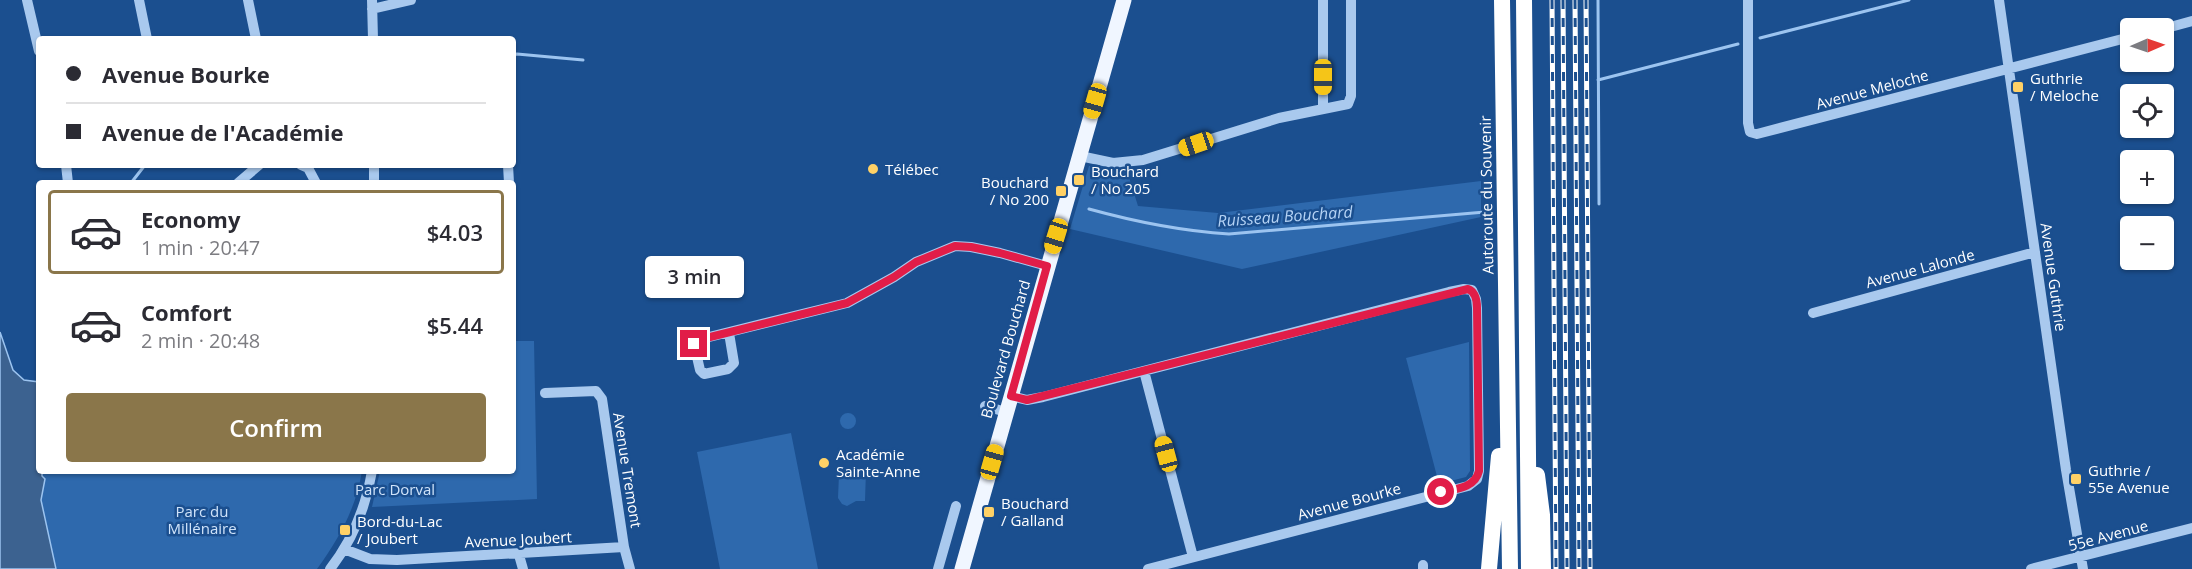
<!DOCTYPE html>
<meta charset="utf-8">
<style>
:root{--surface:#fff;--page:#f2f2f3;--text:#2b2b33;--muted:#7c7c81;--line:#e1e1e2;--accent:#8a764a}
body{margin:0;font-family:"Open Sans",sans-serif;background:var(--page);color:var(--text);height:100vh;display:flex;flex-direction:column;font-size:22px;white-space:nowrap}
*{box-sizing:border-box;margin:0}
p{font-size:20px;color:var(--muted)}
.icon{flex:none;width:33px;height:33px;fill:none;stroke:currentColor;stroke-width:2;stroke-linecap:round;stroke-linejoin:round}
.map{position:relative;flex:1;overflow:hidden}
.side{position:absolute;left:36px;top:180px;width:480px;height:294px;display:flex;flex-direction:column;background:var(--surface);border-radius:6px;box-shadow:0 2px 4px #0004}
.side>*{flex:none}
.guide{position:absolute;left:36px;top:36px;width:480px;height:132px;border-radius:6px;box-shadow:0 2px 4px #0004;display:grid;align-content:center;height:132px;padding:0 30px;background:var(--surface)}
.needle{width:39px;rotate:88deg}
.fabs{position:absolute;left:2120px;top:18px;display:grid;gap:12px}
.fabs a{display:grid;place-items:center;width:54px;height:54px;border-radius:6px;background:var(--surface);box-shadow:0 2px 4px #0004;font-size:30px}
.end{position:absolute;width:27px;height:27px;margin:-14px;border:8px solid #e11d48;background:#fff;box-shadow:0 0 0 3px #fff}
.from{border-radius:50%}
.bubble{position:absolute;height:42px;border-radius:6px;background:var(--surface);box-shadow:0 2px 4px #0004;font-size:20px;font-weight:600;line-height:42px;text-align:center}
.car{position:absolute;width:18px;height:36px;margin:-18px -9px;border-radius:8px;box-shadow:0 0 4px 2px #0007;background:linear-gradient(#f5c518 24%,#345 0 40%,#f5c518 0 76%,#345 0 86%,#f5c518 0)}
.guide b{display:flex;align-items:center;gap:21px;height:57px;font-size:22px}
.guide b+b{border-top:2px solid var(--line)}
.guide i{width:15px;height:15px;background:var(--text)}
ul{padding:10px 0 0;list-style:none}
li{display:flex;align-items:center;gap:18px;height:84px;margin:0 12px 9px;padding:0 18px;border:3px solid transparent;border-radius:6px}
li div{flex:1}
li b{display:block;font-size:22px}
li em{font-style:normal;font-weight:600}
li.active{border-color:var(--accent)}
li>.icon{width:54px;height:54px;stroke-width:1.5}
.cta{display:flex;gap:12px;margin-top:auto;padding:12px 30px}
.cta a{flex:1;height:69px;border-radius:6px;background:var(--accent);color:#fff;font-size:24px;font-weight:600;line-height:69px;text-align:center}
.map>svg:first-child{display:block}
</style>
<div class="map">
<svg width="2192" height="569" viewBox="0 0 2192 569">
<rect width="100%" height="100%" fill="#1b4f8f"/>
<path fill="#2e69ad" d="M1089,166L1126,168L1138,206L1218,213L1481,181V217L1242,269L1070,229Z
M513,341H534L537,499L372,507L380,471H513Z
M1469,342L1470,471L1466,477L1439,484L1406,358Z
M840 421a8 8 0 1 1 16 0a8 8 0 1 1-16 0Z
M791,433L818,569H720L697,452Z
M866,470L865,501H856L847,506L842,504L838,498L839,474Z
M42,471H362C356,508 339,539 317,569H56L41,500L45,479L42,476Z"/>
<path fill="#3c6290" stroke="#9cc4f0" stroke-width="1.5" d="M0,332L13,370L24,380L39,382V471H42V476L45,479L41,500L56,569H0Z"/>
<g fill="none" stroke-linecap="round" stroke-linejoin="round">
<path stroke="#9cc4f0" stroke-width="3" d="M1598,0L1599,204
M1760,38L1909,0
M513,55L517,54L583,60
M1598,80L1738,44
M131,183L145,165
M1089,209C1136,222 1181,231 1229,234L1485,212"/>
<path stroke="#a9c9ee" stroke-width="10" d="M27,0L39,51
M139,0L147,39
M248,0L256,39
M372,0L373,39
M1748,0V123L1750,132L1757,134L2130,37
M1999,0L2066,470L2083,569
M372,9L411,0
M2163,29L2192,21
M1323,108V0
M1080,156L1113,163L1143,160L1279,118L1348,104L1351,96V0
M66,165L68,183
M301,165L308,168L316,183
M374,165V183
M508,165L509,183
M238,183L259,165
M1813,313L2035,252
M729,333L734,363L728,369L704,374L700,370L694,344L697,340L847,303L894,277L916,262L955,246L971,247L1000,253L1047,266
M1144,371L1193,557
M545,393L596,391L602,399L624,547L630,569
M1011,396L1027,400L1043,397L1449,292L1464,289L1472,290L1476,299L1477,308L1479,471L1477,479L1468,486L1148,569
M985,406L1006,412
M344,549L370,559L397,560L624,547
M519,555L523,569
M1423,565V569
M330,569C352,541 366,506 372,471
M938,569L956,506
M2031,569L2192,528"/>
<path stroke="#f0f6ff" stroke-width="15" d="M962,569L1124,0"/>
<path stroke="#fff" stroke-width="16" d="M1502,0L1510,569
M1524,0L1529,569
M1537,475L1542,515L1543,569
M1489,569L1499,456"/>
<defs>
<path id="rail" d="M1552,0L1556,569
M1563,0L1567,569
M1575,0L1579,569
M1586,0L1590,569"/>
</defs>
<use href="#rail" stroke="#fff" stroke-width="5"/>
<use href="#rail" stroke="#1b4f8f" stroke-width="3" stroke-dasharray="9" stroke-linecap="butt"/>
</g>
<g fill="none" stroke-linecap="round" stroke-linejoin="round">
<path stroke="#e11d48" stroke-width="8" d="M694,344L698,340L847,303L894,277L916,262L955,246L971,247L1000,253L1047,266L1011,396L1027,400L1468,289C1476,292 1477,301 1477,308L1479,471C1475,488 1456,489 1441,492"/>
</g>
<g fill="#ffd166" stroke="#1b4f8f" stroke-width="2">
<rect x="2012" y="81" width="12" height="12" rx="3"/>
<circle cx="873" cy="169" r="6"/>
<rect x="1073" y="174" width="12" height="12" rx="3"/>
<rect x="1055" y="185" width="12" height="12" rx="3"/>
<circle cx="824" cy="463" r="6"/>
<rect x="2070" y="473" width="12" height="12" rx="3"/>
<rect x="983" y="506" width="12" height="12" rx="3"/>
<rect x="339" y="524" width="12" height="12" rx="3"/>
</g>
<g text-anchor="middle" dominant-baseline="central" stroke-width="5" stroke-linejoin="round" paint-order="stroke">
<g font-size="15" fill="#fff" stroke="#1b4f8f" text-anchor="start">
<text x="2030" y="78">Guthrie<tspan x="2030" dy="17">/ Meloche</tspan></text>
<text x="885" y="169">Télébec</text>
<text x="1091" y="171">Bouchard<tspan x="1091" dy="17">/ No 205</tspan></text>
<text x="1049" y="182" text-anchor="end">Bouchard<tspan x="1049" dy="17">/ No 200</tspan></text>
<text x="836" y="454">Académie<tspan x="836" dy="17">Sainte-Anne</tspan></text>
<text x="2088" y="470">Guthrie /<tspan x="2088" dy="17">55e Avenue</tspan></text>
<text x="1001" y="503">Bouchard<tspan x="1001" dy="17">/ Galland</tspan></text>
<text x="357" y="521">Bord-du-Lac<tspan x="357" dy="17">/ Joubert</tspan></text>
</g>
<g font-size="15" fill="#fff" stroke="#1b4f8f">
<text transform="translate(1872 89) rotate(-15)">Avenue Meloche</text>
<text transform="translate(1486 195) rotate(-91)">Autoroute du Souvenir</text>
<text transform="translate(1920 268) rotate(-15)">Avenue Lalonde</text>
<text transform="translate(2054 277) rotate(82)">Avenue Guthrie</text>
<text transform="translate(1005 349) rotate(-74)">Boulevard Bouchard</text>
<text transform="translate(628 470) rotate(81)">Avenue Tremont</text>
<text transform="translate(1349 501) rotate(-15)">Avenue Bourke</text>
<text transform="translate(2108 535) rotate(-15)">55e Avenue</text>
<text transform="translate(518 539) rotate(-3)">Avenue Joubert</text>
</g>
<g font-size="15" fill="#cfe3fa" stroke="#1b4f8f">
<text x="395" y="489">Parc Dorval</text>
<text x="202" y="511">Parc du<tspan x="202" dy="17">Millénaire</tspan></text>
</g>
<g font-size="16" font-style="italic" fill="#b5d3f5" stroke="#1b4f8f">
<text transform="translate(1285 216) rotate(-4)">Ruisseau Bouchard</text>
</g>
</g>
</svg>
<div class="fabs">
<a><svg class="needle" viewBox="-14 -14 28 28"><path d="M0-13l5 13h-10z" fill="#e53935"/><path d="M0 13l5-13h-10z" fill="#7c7c81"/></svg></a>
<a><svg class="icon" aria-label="locate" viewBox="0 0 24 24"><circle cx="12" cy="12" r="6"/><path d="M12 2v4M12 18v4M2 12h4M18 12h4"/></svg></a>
<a>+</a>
<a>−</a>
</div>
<i class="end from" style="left:1441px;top:492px"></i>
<i class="end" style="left:694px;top:344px"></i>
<div class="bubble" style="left:645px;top:256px;width:99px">3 min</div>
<i class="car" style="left:1323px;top:77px;rotate:180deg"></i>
<i class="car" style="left:1095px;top:101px;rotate:196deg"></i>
<i class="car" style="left:1196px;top:144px;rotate:251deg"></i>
<i class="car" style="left:1056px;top:236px;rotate:197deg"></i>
<i class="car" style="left:1166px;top:454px;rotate:345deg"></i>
<i class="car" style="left:992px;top:462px;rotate:16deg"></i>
<div class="guide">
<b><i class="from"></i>Avenue Bourke</b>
<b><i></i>Avenue de l'Académie</b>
</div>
<section class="side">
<ul>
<li class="active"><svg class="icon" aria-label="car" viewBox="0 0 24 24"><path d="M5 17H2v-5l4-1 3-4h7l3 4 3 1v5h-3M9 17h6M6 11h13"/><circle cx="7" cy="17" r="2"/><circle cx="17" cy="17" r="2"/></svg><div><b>Economy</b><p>1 min · 20:47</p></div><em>$4.03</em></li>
<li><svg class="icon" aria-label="car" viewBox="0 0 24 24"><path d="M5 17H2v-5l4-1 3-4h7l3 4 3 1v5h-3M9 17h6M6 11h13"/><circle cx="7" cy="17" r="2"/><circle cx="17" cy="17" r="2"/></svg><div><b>Comfort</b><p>2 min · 20:48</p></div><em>$5.44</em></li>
</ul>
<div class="cta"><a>Confirm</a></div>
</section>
</div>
